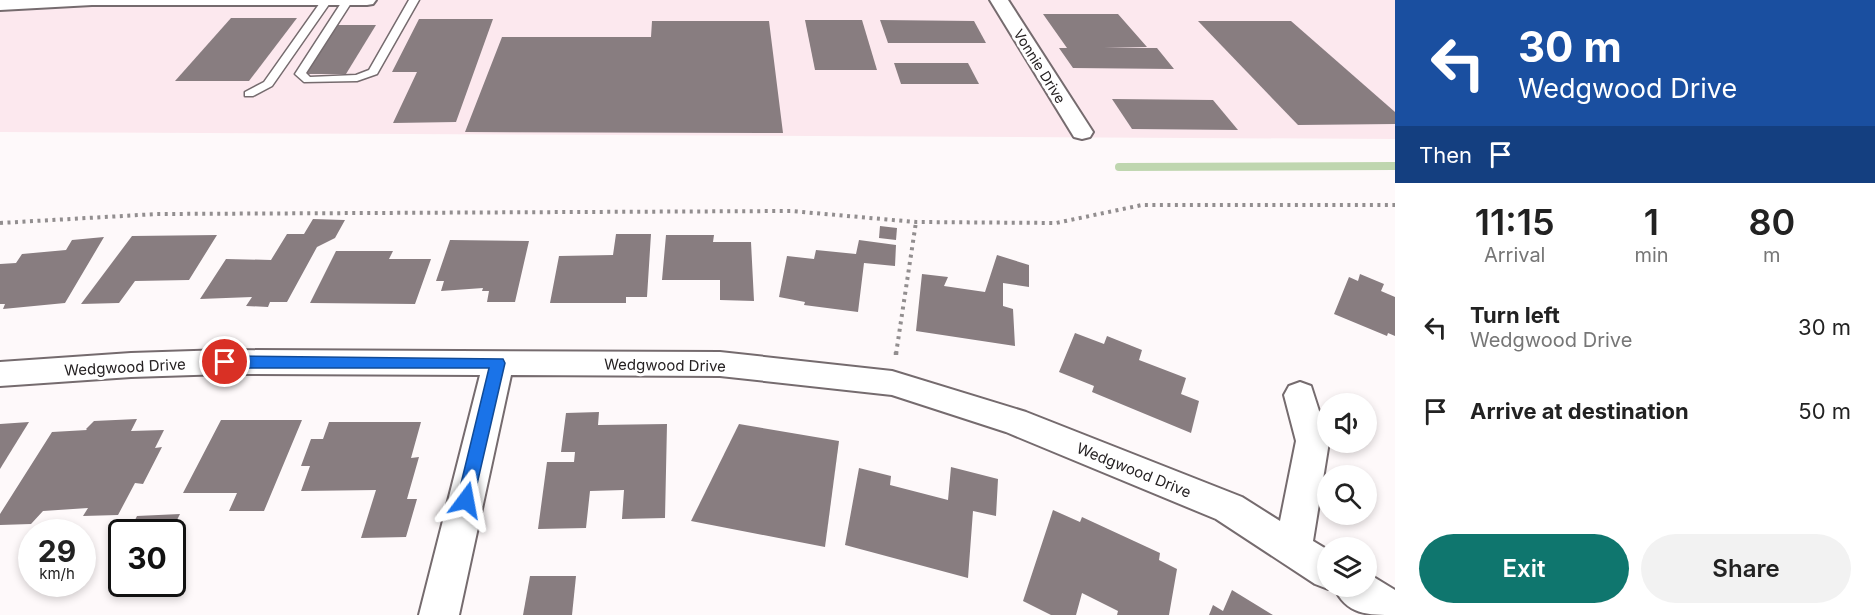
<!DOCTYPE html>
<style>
body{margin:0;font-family:Inter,sans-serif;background:#f2f2f2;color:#222;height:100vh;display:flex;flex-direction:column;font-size:22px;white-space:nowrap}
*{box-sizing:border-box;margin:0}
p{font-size:20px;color:#767676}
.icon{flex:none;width:33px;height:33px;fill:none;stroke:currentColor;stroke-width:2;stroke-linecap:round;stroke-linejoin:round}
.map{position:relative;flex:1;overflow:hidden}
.drawer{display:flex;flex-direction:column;background:#fff;width:480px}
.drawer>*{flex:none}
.hud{background:#1a4fa0;color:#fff;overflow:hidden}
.buttons{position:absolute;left:1317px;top:393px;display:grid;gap:12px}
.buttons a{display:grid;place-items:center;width:60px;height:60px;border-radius:50%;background:#fff;box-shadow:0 3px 9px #0003;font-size:30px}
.speed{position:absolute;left:18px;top:519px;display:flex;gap:12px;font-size:30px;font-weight:700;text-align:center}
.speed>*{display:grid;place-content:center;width:78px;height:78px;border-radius:50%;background:#fff;box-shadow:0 3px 9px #0003;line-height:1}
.speed small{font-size:15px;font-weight:400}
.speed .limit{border:3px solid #111;border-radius:9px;background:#fff;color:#111}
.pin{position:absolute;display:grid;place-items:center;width:51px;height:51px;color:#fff;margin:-26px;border:3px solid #fff;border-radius:50%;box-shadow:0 2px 6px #0007}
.me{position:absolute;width:66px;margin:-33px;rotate:13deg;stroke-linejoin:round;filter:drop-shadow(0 0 4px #0008)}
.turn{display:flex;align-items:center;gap:21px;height:126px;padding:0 24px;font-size:27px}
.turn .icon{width:78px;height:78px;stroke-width:2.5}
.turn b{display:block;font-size:42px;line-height:51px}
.then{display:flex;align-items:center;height:57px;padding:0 24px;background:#0003;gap:12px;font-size:22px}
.eta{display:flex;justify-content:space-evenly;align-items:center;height:102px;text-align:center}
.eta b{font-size:36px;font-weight:600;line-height:42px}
.cta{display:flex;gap:12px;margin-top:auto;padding:12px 24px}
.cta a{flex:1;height:69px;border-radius:36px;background:#0f766e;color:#fff;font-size:24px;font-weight:600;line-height:69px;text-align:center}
.cta a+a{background:#f2f2f2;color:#222}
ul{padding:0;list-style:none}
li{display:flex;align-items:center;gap:18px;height:84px;padding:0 24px}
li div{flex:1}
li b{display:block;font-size:22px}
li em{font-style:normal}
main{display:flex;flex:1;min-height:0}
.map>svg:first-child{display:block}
</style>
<main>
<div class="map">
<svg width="1395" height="615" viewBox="0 0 1395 615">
<rect width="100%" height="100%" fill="#fef9fa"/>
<path fill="#fce8ee" d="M0,0H1395V139L0,132Z"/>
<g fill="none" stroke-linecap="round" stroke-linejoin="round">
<path stroke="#bfd6af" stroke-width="8" d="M1119,167L1395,166"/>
</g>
<g fill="#887d80">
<path d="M1043,14H1118L1147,47L1104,48H1157L1174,69L1073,68L1059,48H1067Z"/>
<path d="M231,18H297L249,81H175Z"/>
<path d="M419,19H493L456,122L393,123L417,72H392Z"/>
<path d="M805,20H862L877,70H815Z"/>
<path d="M880,20L974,21L986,43H888Z"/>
<path d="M652,21H769L783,133L465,132L502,37H651Z"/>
<path d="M1198,21H1291L1395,112V124L1298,125Z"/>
<path d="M337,25H376L346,74H304Z"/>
<path d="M894,63H968L979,84H901Z"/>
<path d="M1112,99L1213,100L1238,130L1132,129Z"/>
<path d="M313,219L345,220L335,238L317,247L287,302H270L268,307L246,306L252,297L200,299L226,259L271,260L287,234H304Z"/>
<path d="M880,226L897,228L896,240L879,238Z"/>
<path d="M616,234H651L647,297H626V303H550L559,256L613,255Z"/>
<path d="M217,235L189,280L135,281L119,303L81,304L132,236Z"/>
<path d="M666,235H714L713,242H751L754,301L720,300V280H662Z"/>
<path d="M104,237L65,303L3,309L5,304H0V264L16,263L22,254L66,250L72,240Z"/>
<path d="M450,240L529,241L515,302H487L489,291H482L483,288L441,291L444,281H436Z"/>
<path d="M859,240L896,245L895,266L864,263L858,312L804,305L805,302L779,297L787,256L814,259L816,250L856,254Z"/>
<path d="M336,251H393L389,259H431L415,304L310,303Z"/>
<path d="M997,255L1029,265V287L1003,283V306L1013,309L1015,346L916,331L922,274L948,277L944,286L985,292Z"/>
<path d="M1360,274L1384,284L1381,291L1395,297V336L1388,333L1387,336L1334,314L1349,277L1358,281Z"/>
<path d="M1075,333L1104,344L1107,336L1142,350L1139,360L1186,378L1181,394L1199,401L1191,433L1092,392L1094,386L1059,372Z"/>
<path d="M599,412L598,425L667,424L665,518L622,519L624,490L590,491L586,528L538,529L547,462H574L575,452H561L566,413Z"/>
<path d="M137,419L131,431L164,430L155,448L162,447L143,484L135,483L118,515L83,516L88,508L43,511L31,524L0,525V514L52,432L87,430L86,429L94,421Z"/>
<path d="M221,420H302L264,511H229L237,493H183Z"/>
<path d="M29,422L0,469V424Z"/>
<path d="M329,422H421L411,458L419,457L407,499H417L406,537L361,538L376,490L301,491L310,466H301L311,439H323Z"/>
<path d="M739,424L839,441L825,547L691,521Z"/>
<path d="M951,467L998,479L996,516L973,511L968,578L845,545L859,468L891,476L890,485L948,500Z"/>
<path d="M1053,510L1080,522L1082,517L1160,553L1159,560L1177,569L1169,615H1117L1118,611L1082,593L1076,615H1051L1023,601Z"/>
<path d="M180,514L171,532H129L137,516Z"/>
<path d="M530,576H576L572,615H523Z"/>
<path d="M1232,590L1273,615H1209L1213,605L1223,611Z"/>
</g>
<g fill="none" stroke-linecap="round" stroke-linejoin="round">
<g stroke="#756b6e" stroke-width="3">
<g id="lane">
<path d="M322,0H332L272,86L253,96H245V92L264,82Z"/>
<path d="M343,0H353L306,73L310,77L356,75L369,70L409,0H419L377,74L357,81L304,82L295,74Z"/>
</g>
</g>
<g stroke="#756b6e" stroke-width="4">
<g id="street">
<path d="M0,0H376L373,4L367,5H92L0,10Z"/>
<path d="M990,0H1008L1093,132L1090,137L1082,139L1074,137Z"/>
<path d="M225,350L720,352L892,371L1026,412L1242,497L1280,521L1296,441L1284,395L1289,386L1300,382L1311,386L1329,442L1313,541L1328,550V586H1366L1367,573L1395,590V615C1368,615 1346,615 1334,587L1328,589L1315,584L1216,519L1006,432L892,395L720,376L511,375L459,615H419L480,375L225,374L131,377L0,386V362L131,353Z"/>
</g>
</g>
<g stroke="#928e8f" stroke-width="4" stroke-dasharray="3 4.5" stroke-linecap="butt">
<path d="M0,223L157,214L791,211L916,222L1056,223L1142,205H1395"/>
<path d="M896,354L916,222"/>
</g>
<path stroke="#928e8f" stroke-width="4.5" stroke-dasharray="4 5" stroke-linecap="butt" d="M896,355V352"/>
<use href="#lane" fill="#fff" fill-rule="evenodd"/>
<use href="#street" fill="#fff" fill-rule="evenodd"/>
</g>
<path fill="#1a73e8" stroke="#114b97" stroke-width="1.5" d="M225,356L503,359L505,363L472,506L466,508L460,506L457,500L489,368H225L219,366L217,362L219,358Z"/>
<g text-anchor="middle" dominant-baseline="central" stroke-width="6" stroke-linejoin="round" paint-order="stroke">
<g font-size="14" fill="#252122" stroke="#fff">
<text transform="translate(1040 66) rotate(58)">Vonnie Drive</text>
</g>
<g font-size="15" fill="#252122" stroke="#fff">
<text transform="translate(665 365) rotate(1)">Wedgwood Drive</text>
<text transform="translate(125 367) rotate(-3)">Wedgwood Drive</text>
<text transform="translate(1134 470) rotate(22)">Wedgwood Drive</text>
</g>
</g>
</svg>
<div class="buttons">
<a><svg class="icon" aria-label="sound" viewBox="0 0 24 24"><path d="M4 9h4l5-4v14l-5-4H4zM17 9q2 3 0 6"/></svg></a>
<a><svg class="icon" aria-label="search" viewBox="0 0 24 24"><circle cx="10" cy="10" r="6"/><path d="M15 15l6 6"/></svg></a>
<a><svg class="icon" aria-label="layers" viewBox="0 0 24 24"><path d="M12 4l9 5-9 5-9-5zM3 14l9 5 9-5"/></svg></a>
</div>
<div class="speed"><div>29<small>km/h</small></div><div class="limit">30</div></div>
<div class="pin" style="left:225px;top:362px;background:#d93025"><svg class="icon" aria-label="arrive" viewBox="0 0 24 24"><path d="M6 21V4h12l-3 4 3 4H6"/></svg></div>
<svg class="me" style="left:466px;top:500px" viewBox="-20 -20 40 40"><path d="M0-17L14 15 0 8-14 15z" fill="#1a73e8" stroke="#fff" stroke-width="4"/></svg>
</div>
<section class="drawer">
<div class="hud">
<div class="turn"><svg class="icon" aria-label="left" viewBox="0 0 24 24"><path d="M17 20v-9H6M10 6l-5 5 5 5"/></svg><div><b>30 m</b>Wedgwood Drive</div></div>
<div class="then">Then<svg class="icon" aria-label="arrive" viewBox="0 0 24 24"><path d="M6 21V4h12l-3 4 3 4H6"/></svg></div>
</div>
<div class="eta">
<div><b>11:15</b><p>Arrival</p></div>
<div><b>1</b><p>min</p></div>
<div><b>80</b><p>m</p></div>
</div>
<ul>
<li><svg class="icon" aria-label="left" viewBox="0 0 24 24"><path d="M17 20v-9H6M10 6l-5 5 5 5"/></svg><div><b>Turn left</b><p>Wedgwood Drive</p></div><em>30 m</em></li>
<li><svg class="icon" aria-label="arrive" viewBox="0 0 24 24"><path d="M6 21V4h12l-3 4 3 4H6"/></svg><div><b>Arrive at destination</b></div><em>50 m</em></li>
</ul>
<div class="cta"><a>Exit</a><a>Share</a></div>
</section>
</main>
